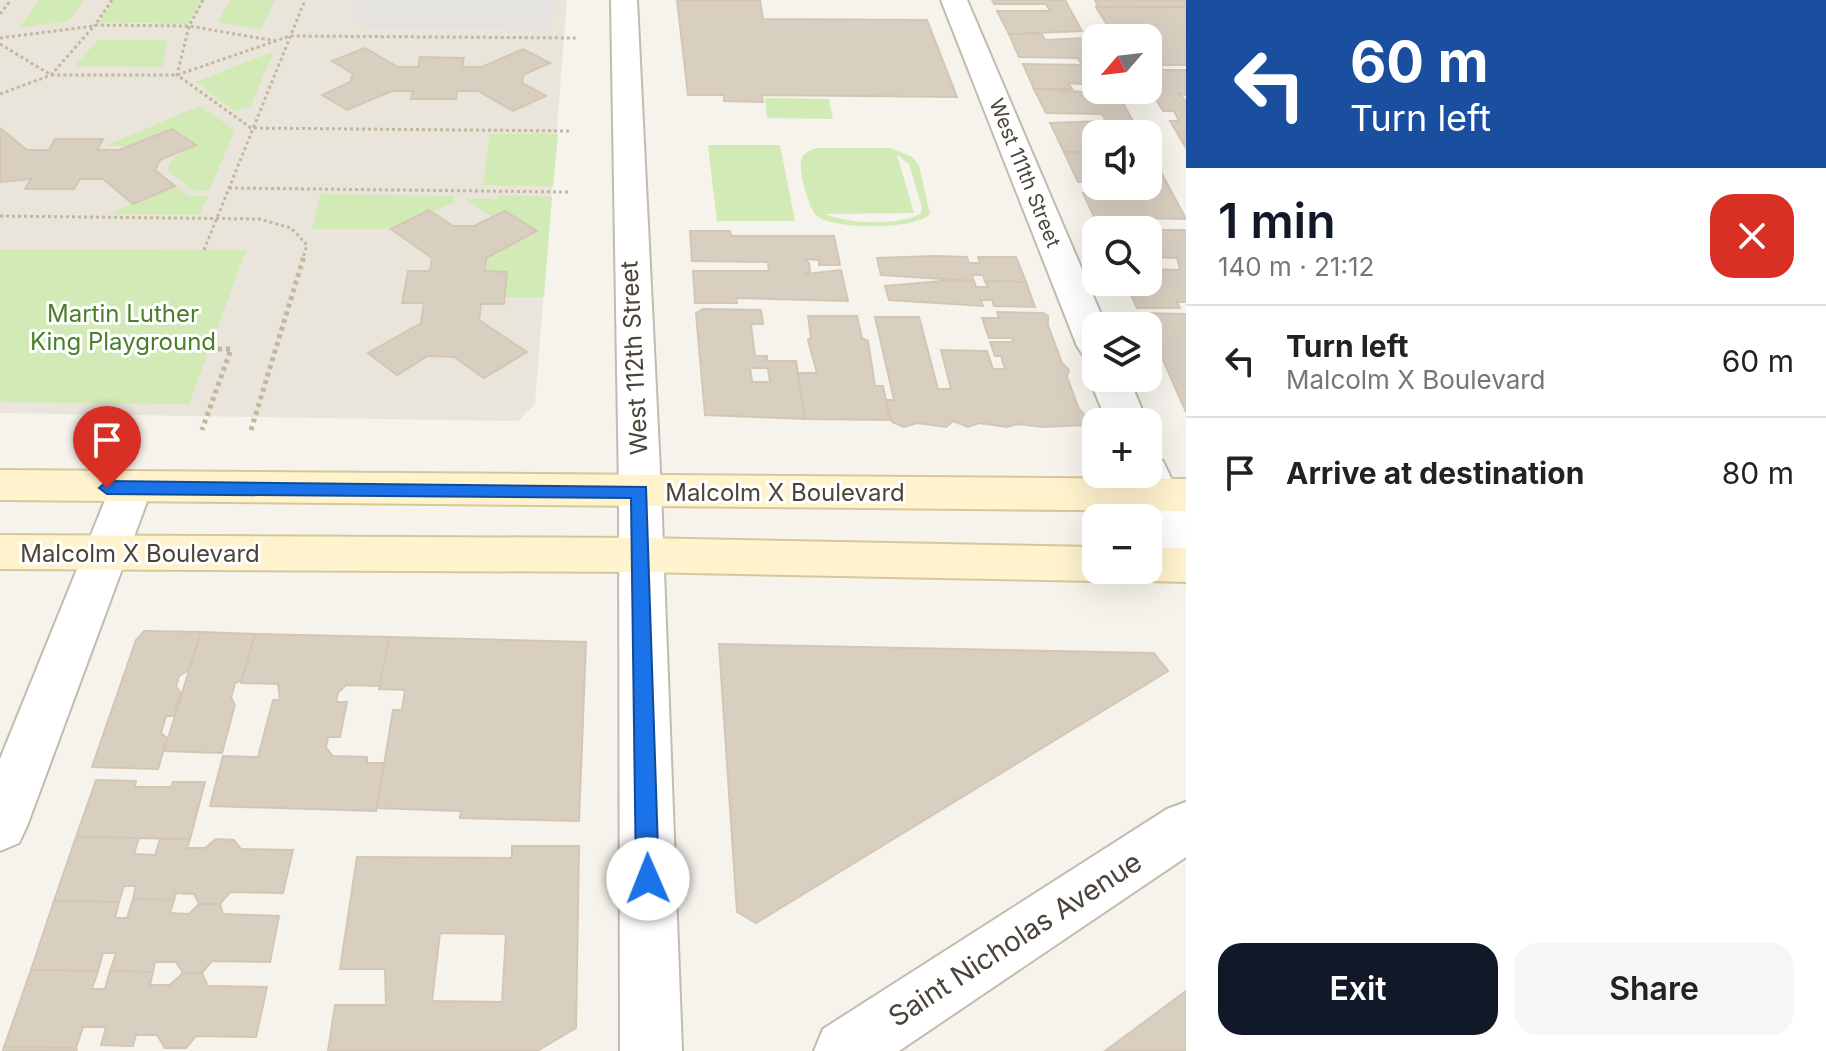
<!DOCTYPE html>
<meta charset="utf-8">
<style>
body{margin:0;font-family:Inter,sans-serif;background:#f6f6f6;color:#222;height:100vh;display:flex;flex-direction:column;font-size:30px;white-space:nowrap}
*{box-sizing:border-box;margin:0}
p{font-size:26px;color:#767676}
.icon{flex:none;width:44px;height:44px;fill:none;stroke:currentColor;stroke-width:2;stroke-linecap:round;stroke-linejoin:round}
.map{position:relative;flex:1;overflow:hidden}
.panel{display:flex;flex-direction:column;background:#fff;width:640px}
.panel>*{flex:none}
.banner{background:#1a4fa0;color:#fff;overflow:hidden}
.needle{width:52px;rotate:242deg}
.controls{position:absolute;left:1082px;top:24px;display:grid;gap:16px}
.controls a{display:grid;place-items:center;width:80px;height:80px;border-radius:16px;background:#fff;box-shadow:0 8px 32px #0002;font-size:40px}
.pin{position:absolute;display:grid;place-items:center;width:68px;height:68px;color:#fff;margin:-82px -34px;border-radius:50% 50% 50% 0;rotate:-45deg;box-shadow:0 0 8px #0007}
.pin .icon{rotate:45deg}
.me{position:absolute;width:88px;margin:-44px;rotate:359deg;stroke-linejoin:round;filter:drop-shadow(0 0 6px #0008)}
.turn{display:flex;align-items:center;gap:28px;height:168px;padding:0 32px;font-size:36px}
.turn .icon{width:104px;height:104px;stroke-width:2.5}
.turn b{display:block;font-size:56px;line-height:68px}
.round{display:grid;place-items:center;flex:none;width:84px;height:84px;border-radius:24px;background:#f6f6f6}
.summary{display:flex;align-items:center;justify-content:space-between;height:136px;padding:0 32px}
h1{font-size:48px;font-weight:600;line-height:60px;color:#111827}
.action{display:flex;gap:16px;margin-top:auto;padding:16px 32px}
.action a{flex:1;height:92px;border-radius:24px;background:#111827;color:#fff;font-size:32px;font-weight:600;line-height:92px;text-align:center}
.action a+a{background:#f6f6f6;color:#222}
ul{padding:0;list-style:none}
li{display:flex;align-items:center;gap:24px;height:112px;padding:0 32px;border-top:2px solid #e0e0e0}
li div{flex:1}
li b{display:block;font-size:30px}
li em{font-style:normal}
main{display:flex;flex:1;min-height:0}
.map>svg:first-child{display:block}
</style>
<main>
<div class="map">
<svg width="1186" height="1051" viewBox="0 0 1186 1051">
<rect width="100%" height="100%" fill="#f6f3ec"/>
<path fill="#eae5da" d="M0,0H567L535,404L518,421L0,413Z"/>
<g fill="#d2eab5" fill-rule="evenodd">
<path d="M38,0H84L69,21L19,28Z"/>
<path d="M114,0H201L188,24L99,22Z"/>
<path d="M230,0H275L261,29L218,22Z"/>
<path d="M98,40H168L162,67L75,66Z"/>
<path d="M274,51L250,107L234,111L196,82Z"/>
<path d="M765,98L829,99L833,119L767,118Z"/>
<path d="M199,106L235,130L209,191L192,190L167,169L174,157L196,145L172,129L128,146H105Z"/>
<path d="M490,134H558L553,186L483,185Z"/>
<path d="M708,145H780L795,221H717Z"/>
<path d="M817,148H890L912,157L919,165L930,214C914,230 836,230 817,216C809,210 797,167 802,158C804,152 812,150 817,148ZM897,155L909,164L922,208L920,214C898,226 847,224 825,214L914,213Z"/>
<path d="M175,186L189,196H208L199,215L108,214Z"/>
<path d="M320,194L453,196L455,202L391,229H312Z"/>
<path d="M499,195L552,197L544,297H504L507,272L485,271L486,258L536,231L493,217L464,198L498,199Z"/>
<path d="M0,249L246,250L189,404L0,402Z"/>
</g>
<path fill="#e5e3e0" d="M362,0H555L551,29L367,28L353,19L351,10Z"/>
<g fill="#d8cfc1" stroke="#d3c7b4" stroke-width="2" fill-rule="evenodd">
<path d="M677,0H760L763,19L927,20L957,97L762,95L763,102L724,101V95H688Z"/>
<path d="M992,0H1065L1082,31L1009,34L997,11H1050L1046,4H994Z"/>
<path d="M1095,0H1186V7H1098Z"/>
<path d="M1096,7H1186V65H1148V38H1103L1099,31H1111Z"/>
<path d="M1009,34H1042L1045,40L1086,38L1096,56V85L1068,83L1072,89H1034L1023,64L1082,65L1078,58L1019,57Z"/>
<path d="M365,48L398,67H418L420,57L464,58L462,67H482L523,49L550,63L523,75L522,83L546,96L513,111L478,91H457L456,99H411L413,91H392L347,110L322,95L350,82L353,74L332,61Z"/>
<path d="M1148,70H1186V95L1179,94L1186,101V148L1170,121H1179L1174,111H1163L1148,86Z"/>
<path d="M1034,89L1118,94L1140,134H1096V152H1064L1050,123L1106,121L1102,114L1046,113Z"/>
<path d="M0,128L27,150H49L55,139H103L97,150H119L172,129L196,145L160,160L155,170L175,186L133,204L103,179H80L74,189H25L31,179L0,182Z"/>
<path d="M1064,152H1096V182H1078Z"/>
<path d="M1148,157H1153L1186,219L1136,218L1138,224L1097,223L1083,193H1142L1138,186H1148Z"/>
<path d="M429,210L453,226H474L505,211L537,231L486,258L485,271L507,272L504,304H481L479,320L527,352L484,378L454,357L428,356L397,375L368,353L421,323L424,303H402L408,271H430L432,258L391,229Z"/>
<path d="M1097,223L1138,224L1141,230H1186V302H1177L1180,308H1137L1125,282H1148V269L1180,270L1177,258L1148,257V230H1101Z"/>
<path d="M690,231H730L731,236H834L840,265H819V260L804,259L809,263L810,271L806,274L841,270L848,301L736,298L737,303H695L693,271H769L768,262L692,261Z"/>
<path d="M935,256L967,257L969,263H980L978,257H1016L1026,282L985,281L983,275H972L974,281L881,275L877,258Z"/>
<path d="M942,281H974L976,287H988L985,281L1026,282L1035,307L994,306L992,300H981L983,306L889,300L885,286Z"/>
<path d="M703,309L761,310L763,324H751L755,356H767V361H796L805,419L705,415L696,313ZM750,368H768L770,382H752Z"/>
<path d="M997,312L1043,313L1048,316V325L1062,363L1069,370L1067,377L1079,409L1087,417L1086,425L1043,427L1018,424L1007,427L979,423L968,427L953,421L946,427L917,423L904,427L892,422L886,400H894L875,317H919L938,389H951L941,350L987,351L993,369H1005L1001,356H995L990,342H1013L1012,338H989L982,318H999Z"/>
<path d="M1140,313L1186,314V412L1148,326Z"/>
<path d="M808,316H857L862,338L868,341L875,386H883L890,420L805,419L798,373H817L808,340L811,337Z"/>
<path d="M144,631L201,632L189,670L179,676L176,687L181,693L174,716H166L161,733L167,738L158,769L92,767L136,640Z"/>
<path d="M201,632L255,634L242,680L235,683L231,698L235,705L222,753L164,751Z"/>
<path d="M255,634L389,637L380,686L346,685L338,693L336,702H347L340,737H328L326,748L333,756L367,757V763H384L376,811L210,806L223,756L258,757L273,700H280L278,684L241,683Z"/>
<path d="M389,637L586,642L579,821L460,818L461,811L377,808L393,710H402L405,690L379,689Z"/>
<path d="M719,644L1154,653L1168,671L756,923L737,912Z"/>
<path d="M96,780L136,781L135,787H171L173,782H205L190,839L76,837Z"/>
<path d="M76,837L139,838L134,854L155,855L160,839H190L187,848H205L216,839L234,840L241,849L293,850L283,893L230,892L220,904H199L194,894L176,893L174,900L133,899L136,886H124L119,902L54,901Z"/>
<path d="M512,846H579L576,1028L537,1051H328L335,1005H386L385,969H340L357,857L512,858ZM440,933L506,934L502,1002L432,1001Z"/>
<path d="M133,899L174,900L170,913L189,914L199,904H220L223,914L279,916L270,962L212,961L202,973H183L176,962H155L153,972L110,971L116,953H103L98,971L31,970L54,901L119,902L115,918H127Z"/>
<path d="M31,970L98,971L92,989H105L110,971L153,972L150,985H170L183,973H202L208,986L267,987L256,1037L196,1036L186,1048H165L157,1035H136L133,1046L101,1045L106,1027H83L76,1048L4,1047Z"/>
<path d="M1186,991V1051H1105Z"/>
<path d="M4,1047L76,1048L77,1051H3Z"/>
</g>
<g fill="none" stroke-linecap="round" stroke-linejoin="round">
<g stroke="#c2bbae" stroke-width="4">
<g id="minor">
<path d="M611,0H637L661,491L682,1051H620L619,491Z"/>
<path d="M941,0H967L1106,326H1096V358L1083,355L1077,346Z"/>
<path d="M1096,369V378H1129L1147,422H1107L1089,378Z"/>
<path d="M1148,457L1163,461L1186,510V578L1170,573L1128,474H1148Z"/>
<path d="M131,473L146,477L152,488L27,826L19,843L0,851V759L110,488L116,477Z"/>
</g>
</g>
<g stroke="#c2bbae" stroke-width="4">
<path id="tertiary" d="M1186,802V857L899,1051H814L823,1029L1167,809Z"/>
</g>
<g stroke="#d6c79b" stroke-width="4">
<g id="secondary">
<path d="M0,470L1186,479V511L0,500Z"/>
<path d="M0,535L642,538L1096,547V570H1115L1112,576L1096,581L642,572L0,569Z"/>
<path d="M1148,547L1186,548V582L1148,581L1132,576L1129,570H1148Z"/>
</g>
</g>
<g stroke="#c4b79f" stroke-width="3" stroke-dasharray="3 3" stroke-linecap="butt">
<path d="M112,0L95,25L189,26L276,41"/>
<path d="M203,0L189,26L177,75L251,128L570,131"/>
<path d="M0,14L11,0"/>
<path d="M0,38L94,26"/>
<path d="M0,44L51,75H177L290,36L576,38"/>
<path d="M0,94L51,75L95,25"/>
<path d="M229,188L568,192"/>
<path d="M0,216L259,219L291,228L307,245L303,258"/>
<path d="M204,250L305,0"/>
</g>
<g stroke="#c4b79f" stroke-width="5" stroke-dasharray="4 4" stroke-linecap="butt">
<path d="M202,349H231L202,430"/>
<path d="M251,430L304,256"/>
</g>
<use href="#minor" fill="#fff" fill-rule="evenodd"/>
<use href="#tertiary" fill="#fff" fill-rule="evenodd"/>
<use href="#secondary" fill="#fff3cd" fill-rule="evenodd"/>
</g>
<path fill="#1a73e8" stroke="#114b97" stroke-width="2" d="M107,481L646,487L659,879L656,887L648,890L639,887L636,879L631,498L107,494L99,488Z"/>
<g text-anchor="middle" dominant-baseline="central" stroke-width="6" stroke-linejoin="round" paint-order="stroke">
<g font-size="20" fill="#4b4439" stroke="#fff">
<text transform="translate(1025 173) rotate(68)">West 111th Street</text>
</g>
<g font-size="24" fill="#4a7f2a" stroke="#fff">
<text x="123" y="313">Martin Luther<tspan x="123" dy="28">King Playground</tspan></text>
</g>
<g font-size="24" fill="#4b4439" stroke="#fff">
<text transform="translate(634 358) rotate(-93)">West 112th Street</text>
<text x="785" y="492">Malcolm X Boulevard</text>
<text x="140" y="553">Malcolm X Boulevard</text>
</g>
<g font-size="28" fill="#4b4439" stroke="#fff">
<text transform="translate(1015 939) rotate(-33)">Saint Nicholas Avenue</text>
</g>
</g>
</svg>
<div class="controls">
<a><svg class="needle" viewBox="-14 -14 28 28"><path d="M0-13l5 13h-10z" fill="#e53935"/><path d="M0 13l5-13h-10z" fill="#767676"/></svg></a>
<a><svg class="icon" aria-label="sound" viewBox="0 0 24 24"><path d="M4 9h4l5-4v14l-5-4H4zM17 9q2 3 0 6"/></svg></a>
<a><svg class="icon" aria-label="search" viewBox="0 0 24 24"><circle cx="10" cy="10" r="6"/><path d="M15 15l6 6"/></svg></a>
<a><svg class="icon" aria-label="layers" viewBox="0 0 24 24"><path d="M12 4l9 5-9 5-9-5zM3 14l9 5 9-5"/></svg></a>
<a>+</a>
<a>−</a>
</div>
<div class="pin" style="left:107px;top:488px;background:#d93025"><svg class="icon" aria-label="arrive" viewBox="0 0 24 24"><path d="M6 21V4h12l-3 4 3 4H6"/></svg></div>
<svg class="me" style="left:648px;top:879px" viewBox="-20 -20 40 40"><circle r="19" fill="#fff"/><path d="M0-13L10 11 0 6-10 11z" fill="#1a73e8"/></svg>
</div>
<section class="panel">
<div class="banner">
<div class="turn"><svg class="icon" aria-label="left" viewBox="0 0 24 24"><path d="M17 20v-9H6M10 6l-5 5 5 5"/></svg><div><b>60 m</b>Turn left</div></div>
</div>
<div class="summary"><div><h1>1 min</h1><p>140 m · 21:12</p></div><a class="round" style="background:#d93025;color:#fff"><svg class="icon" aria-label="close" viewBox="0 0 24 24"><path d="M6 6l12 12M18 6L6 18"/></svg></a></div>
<ul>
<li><svg class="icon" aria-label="left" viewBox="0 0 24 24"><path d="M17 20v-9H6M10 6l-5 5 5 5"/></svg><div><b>Turn left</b><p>Malcolm X Boulevard</p></div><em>60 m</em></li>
<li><svg class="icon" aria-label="arrive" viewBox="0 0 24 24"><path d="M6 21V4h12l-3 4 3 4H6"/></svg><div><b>Arrive at destination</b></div><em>80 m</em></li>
</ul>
<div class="action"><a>Exit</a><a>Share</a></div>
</section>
</main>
